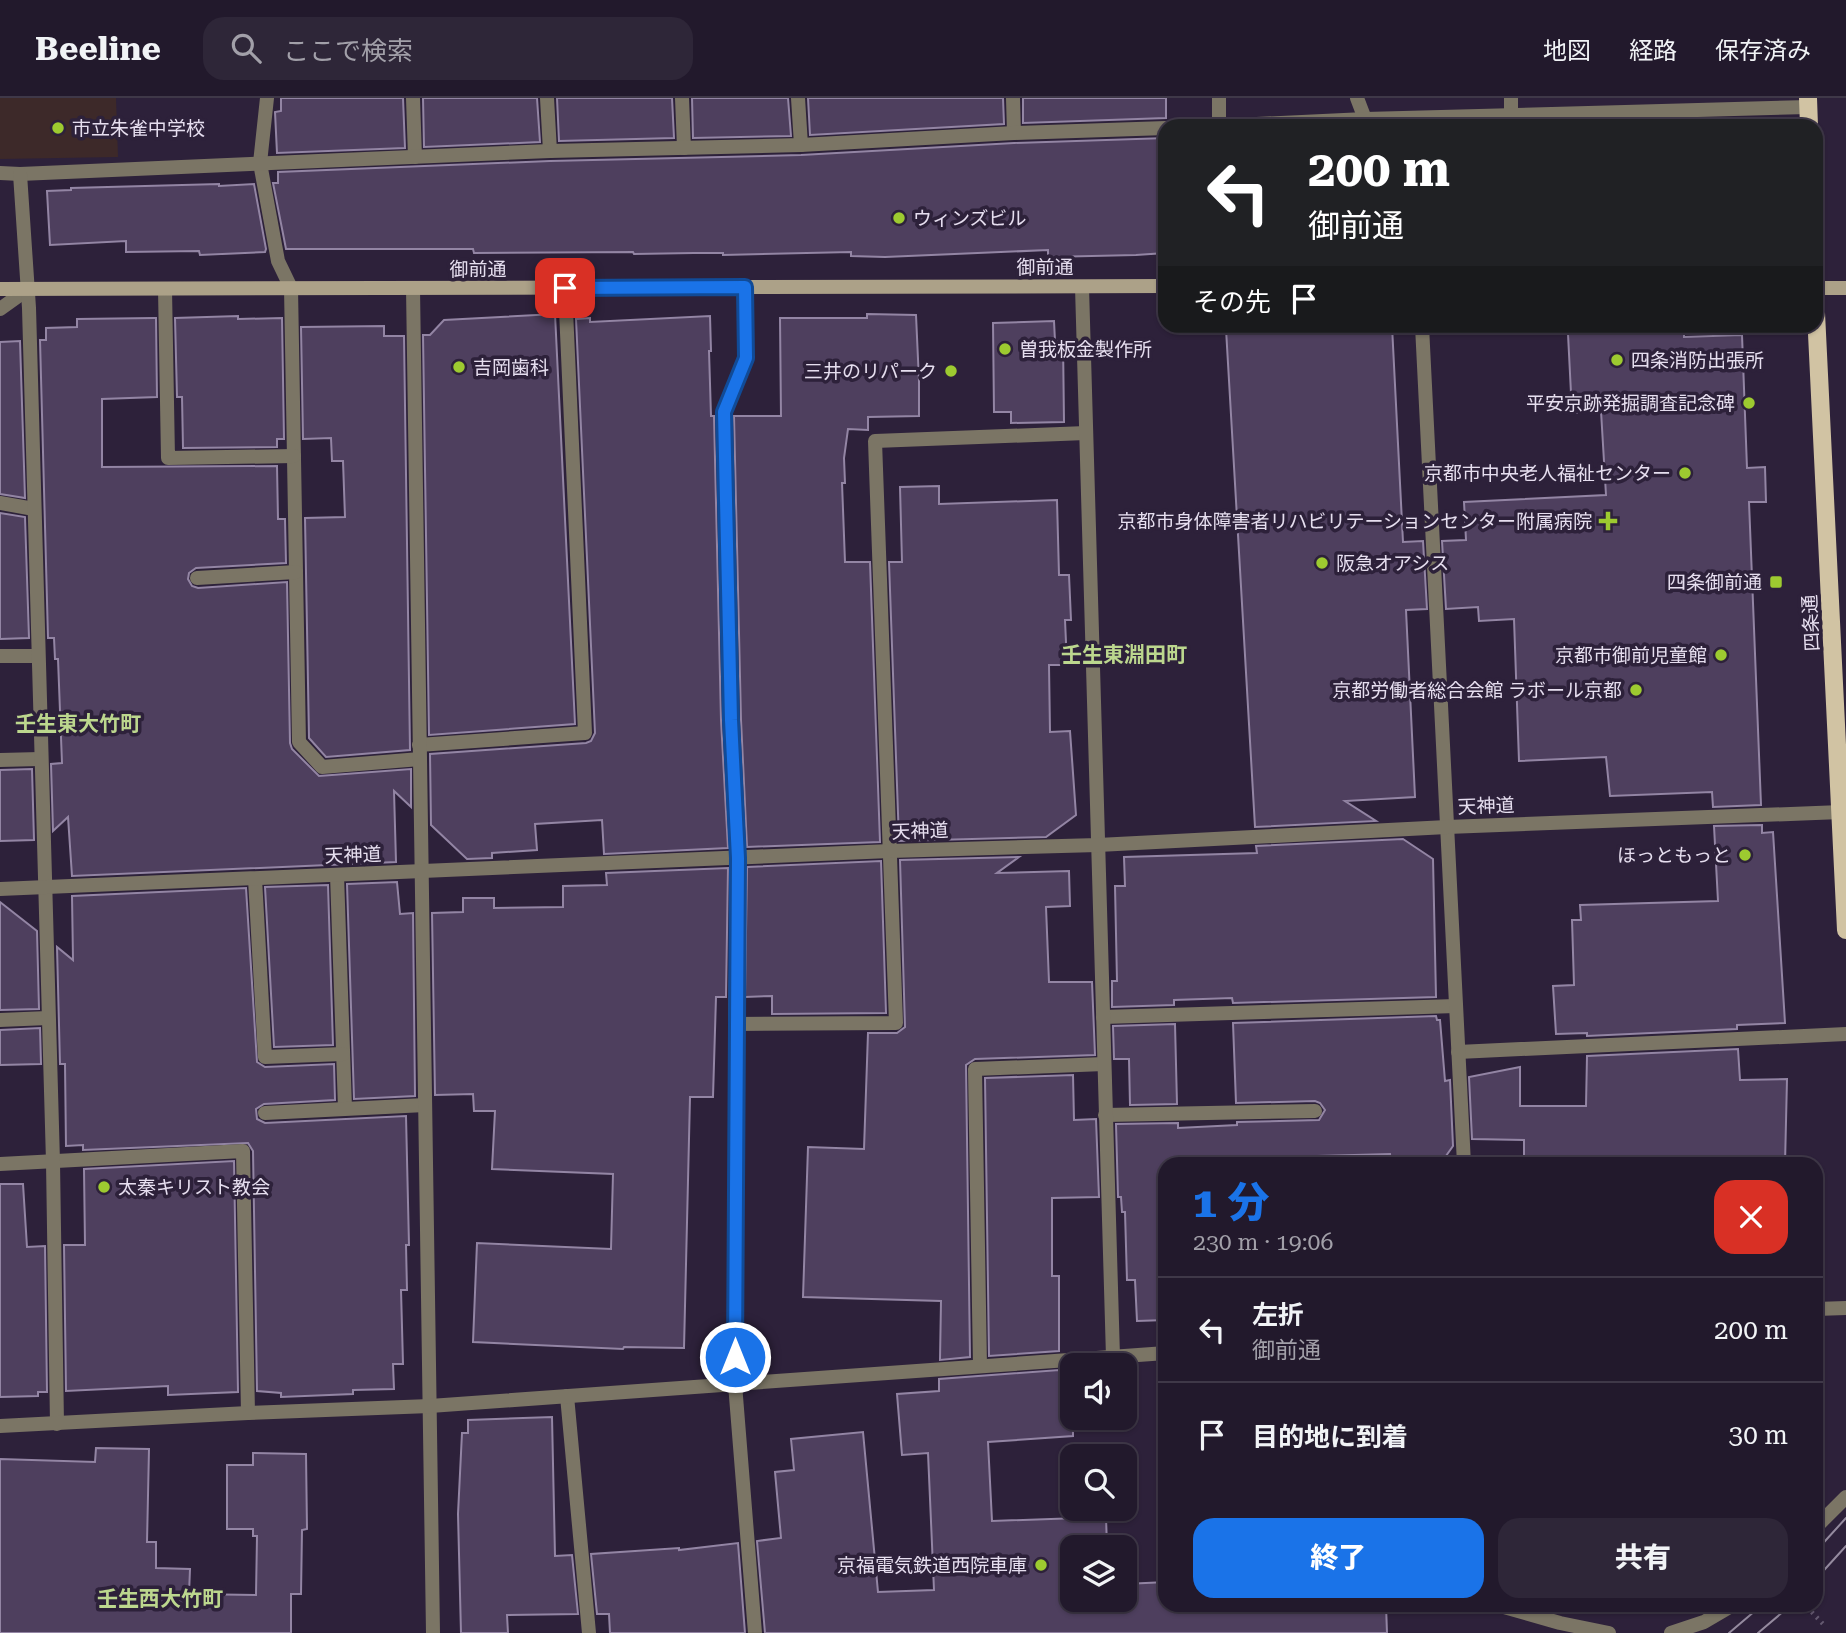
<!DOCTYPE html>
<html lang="ja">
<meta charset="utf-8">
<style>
body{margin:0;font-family:"Roboto Serif","Noto Sans JP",serif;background:#2e2638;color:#f1f3f6;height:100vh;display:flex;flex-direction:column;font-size:26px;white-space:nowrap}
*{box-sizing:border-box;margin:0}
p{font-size:23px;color:#a2a0a9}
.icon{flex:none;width:38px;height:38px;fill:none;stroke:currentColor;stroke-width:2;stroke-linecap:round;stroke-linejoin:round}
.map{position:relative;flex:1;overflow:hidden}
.drawer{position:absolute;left:1158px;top:1059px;width:665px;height:455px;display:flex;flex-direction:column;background:#22192c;border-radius:21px;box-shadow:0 2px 5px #0004,0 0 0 2px #3f3848}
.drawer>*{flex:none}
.banner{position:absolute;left:1158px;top:21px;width:665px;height:214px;border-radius:21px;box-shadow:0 2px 5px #0004,0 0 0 2px #3f3848;background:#202124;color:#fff;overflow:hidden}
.tools{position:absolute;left:1060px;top:1255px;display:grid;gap:14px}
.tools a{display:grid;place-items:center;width:77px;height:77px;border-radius:14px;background:#22192c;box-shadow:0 2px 5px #0004,0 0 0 2px #3f3848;font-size:35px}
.pin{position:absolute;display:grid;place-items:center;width:60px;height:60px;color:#fff;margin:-30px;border-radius:14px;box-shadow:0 4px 10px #0006}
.me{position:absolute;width:77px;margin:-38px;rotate:0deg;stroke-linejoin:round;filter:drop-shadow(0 0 5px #0008)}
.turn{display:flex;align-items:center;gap:24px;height:147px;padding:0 35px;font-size:32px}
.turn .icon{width:91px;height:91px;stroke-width:2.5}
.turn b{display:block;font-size:49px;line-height:60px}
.then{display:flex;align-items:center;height:66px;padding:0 35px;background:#0003;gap:14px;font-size:26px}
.round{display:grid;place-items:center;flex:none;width:74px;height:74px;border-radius:21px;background:#2e2638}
.summary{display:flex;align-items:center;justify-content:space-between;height:119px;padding:0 35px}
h1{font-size:42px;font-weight:800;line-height:52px;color:#1a73e8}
.primary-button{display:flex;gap:14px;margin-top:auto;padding:14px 35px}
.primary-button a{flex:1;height:80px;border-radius:21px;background:#1a73e8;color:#fff;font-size:28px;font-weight:800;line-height:80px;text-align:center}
.primary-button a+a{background:#2e2638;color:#f1f3f6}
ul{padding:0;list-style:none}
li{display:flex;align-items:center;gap:21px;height:105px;padding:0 35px;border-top:2px solid #3f3848}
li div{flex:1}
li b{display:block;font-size:26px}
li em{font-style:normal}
header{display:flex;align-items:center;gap:42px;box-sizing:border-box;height:98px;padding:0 35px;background:#22192c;border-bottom:2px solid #3f3848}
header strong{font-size:33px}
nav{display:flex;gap:38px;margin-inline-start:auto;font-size:24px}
.search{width:490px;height:63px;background:#2e2638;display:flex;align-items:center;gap:18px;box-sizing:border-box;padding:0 24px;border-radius:21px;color:#a2a0a9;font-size:26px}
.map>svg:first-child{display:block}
</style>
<header>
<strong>Beeline</strong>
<div class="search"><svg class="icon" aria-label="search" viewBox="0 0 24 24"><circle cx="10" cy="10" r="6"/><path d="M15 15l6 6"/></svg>ここで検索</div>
<nav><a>地図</a><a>経路</a><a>保存済み</a></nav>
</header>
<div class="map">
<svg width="1846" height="1535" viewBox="0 0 1846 1535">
<rect width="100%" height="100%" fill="#2d213a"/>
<path fill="#3d2929" d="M0,0H116L118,59L0,61Z"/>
<g fill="#4e3f5e" stroke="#9385a4" stroke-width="2">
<path d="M281,0H403L405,50L277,55L275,14L281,13Z"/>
<path d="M423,0H537L540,44L424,49Z"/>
<path d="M557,0H672L674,40L559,43Z"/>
<path d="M692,0H788L791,38L693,40Z"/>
<path d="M808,0H1003L1004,26L810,37Z"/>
<path d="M1023,0H1166V20L1023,25Z"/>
<path d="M1166,40V82H1163L1165,155L1136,157L1048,159V152L885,159L851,158V154L723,157V155H694L634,156L633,154L474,155L473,151H286L273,85H278V74L550,63L801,57L1014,45Z"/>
<path d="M219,86V88L254,86L266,151L265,154L200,157L199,153L126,154V143L50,147L47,93L71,92V90Z"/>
<path d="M555,216L575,626L429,637L423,237H430L444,222Z"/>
<path d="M867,216L916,217L919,283V318L868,319V332L848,331L844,360L845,385H842L845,464H870L880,744L747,749L741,622L734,318H781L780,220H867Z"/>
<path d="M238,218V221L282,220L284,341H277V349L183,350L182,299H177L175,220Z"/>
<path d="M710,218L711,253H709L711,318H714L721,622L728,750L604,756L602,722L535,726L537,752L492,755V760L467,761L431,727L430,656L586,645L591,643L595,635L576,221L590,220V224Z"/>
<path d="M154,220H156L157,299L102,301V369L277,368L278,421H285L286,465L196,470L189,475L188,481L192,488L198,490L287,484L290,645L292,651L319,678L411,671V709L394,693L396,764L72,778L68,719L53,733L51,666L62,665L58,561H55L54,540H48L40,242H46V230L77,229V221Z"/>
<path d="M1054,223L1055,243H1063L1064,324L1011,325V314H994L993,225Z"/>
<path d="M384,228V238H404L410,652L326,659L309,640L305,420L345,419L343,363H332L331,340L303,341L301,229Z"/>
<path d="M1301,228H1392L1403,444L1423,443L1427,511L1406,512L1415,699L1345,703L1376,723L1255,729L1226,231Z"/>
<path d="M1684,231V239L1742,237L1747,370L1765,369L1766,404H1749L1761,707L1713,709L1712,694L1610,698L1606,659L1519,663L1514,521L1479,523L1478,509L1446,511L1442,443L1466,442L1464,404L1606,397L1601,313L1572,315L1568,236Z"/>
<path d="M20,243L25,400L0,396V244Z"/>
<path d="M939,388V406L1057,402L1059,477H1069L1071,522H1065L1067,567H1049L1050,634L1070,633L1076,717L1046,739L899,743L889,464H902L900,389Z"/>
<path d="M0,415L25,419L29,540L0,541Z"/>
<path d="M32,671L34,742L0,743V672Z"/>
<path d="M1762,727V735L1773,734L1785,925L1737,927V931L1587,938V935L1556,936L1553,888L1574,887L1572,822H1581L1580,807L1718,803L1714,728Z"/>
<path d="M1403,741L1433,761L1436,899L1233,905L1232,900L1174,902V907L1112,909V883H1117L1115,788H1125L1124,759L1257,755L1256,748Z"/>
<path d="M1019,759L997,775L1069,773L1070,808L1046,809L1049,884H1092L1095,957L975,961L966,967L970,1259L940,1262L941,1203L803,1199L808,1049L864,1051L868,935H897L905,929L900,762Z"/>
<path d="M881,763L886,915L772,916V898L745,899L747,769Z"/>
<path d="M728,770L726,899H716L713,999H690L684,1250L624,1249L623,1251L473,1244L477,1145L611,1151L613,1076L492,1071L495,1013H474L473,996L435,997L432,815L463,814V800H494V810L563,809V788L607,787L606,775Z"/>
<path d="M397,784L400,816L413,815L415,998L354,1001L347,786Z"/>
<path d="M328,787L333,947L274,949L265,789Z"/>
<path d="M246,790L257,964L265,969L334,966L335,1002L264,1006L256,1011L257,1021L265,1025L406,1018L409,1147H406L407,1192H401L403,1266H393L394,1291L353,1292V1296L281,1299V1295L257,1293L253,1053L248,1045L83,1052V1047L66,1048L65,966H60L57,849L73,862L72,798Z"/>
<path d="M0,804L37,833L39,911L0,912Z"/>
<path d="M1436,918L1437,922H1440L1445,983L1450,982L1453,1048L1441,1065L1391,1066L1390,1056L1318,1058V1066H1166V1222L1137,1223L1135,1182H1127L1125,1114H1122L1121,1099H1118L1116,1026L1178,1025V1030L1237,1027V1024L1319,1022L1325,1012L1320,1005L1315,1003L1236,1005L1233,925Z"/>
<path d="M1175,926L1177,1006L1130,1007L1129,961H1114L1113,928Z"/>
<path d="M40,930L41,966L0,967V932Z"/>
<path d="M1738,951L1740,982L1787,981L1785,1066H1524V1042L1472,1041L1469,979L1520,969V1008H1586L1587,958Z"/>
<path d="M1073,977L1074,1022L1096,1021L1099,1099L1052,1100V1178H1059V1253L989,1258L985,980Z"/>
<path d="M234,1063L238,1294L168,1297V1288L66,1293L64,1147H85L84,1071Z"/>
<path d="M0,1086H23L27,1149L45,1148L47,1294H38V1298L0,1299Z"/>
<path d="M1059,1272V1285L1073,1284V1338L988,1344L992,1423L1106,1419L1107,1449H1073V1502H1125V1486L1166,1484V1507H1386L1387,1535H765L757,1443L781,1440L775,1374L794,1372L791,1341L863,1334L878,1494L934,1492L928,1355L902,1357L897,1296L939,1293V1281Z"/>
<path d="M552,1319L555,1458L572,1457L578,1516L507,1517L508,1535H461L458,1416L462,1335H468V1322Z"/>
<path d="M96,1350L149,1351L147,1444H156V1470L190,1471L189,1496L256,1497L257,1438H253V1431H227V1367H253V1355L306,1356L307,1431L302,1432L301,1496H291V1535H0V1361L95,1364Z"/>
<path d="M738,1445L745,1535H610L609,1516H597L591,1456L679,1450V1452Z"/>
</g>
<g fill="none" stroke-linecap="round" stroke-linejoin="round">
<path stroke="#655a71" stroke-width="4.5" stroke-dasharray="2 5" stroke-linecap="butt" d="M1802,1510L1805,1507L1824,1527"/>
<g stroke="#7b7565" stroke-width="14">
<path d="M267,0L260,65L278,163L291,190L299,644L322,669L420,661"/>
<path d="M413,0L415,59"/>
<path d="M547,0L550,53"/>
<path d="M682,0L684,50"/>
<path d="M798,0L801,47"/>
<path d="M1013,0L1014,35"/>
<path d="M1357,0L1365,21"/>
<path d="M1511,0V18"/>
<path d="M1219,28V0"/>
<path d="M165,191L168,360L294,358"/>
<path d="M0,211L28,191"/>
<path d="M0,405L34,411"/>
<path d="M197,480L296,474"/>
<path d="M0,558H38"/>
<path d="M419,647L585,635L565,190"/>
<path d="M0,662L40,661"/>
<path d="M738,760L731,622L724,314L746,260L745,189"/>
<path d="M337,777L345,1010"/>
<path d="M255,781L265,959L343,956"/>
<path d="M1103,919L1456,908"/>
<path d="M0,922L48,920"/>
<path d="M735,926L896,925L875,343L1086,335"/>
<path d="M1458,954L1846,936"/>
<path d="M265,1015L425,1007"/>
<path d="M1105,1017L1315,1013"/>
<path d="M0,1066L243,1053L248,1315"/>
<path d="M980,1268L975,971L1104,966"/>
<path d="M567,1298L589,1535"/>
<path d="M1816,1429L1846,1399"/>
<path d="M1497,1507L1560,1525L1609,1535"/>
<path d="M1671,1535L1704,1524L1733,1507"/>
</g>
<g stroke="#7b7565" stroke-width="14">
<path d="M1214,28L1365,21L1808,9"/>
<path d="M0,75L20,76L550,53L801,47L1014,35L1166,30"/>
<path d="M20,76L29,210L53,1064L57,1326"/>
<path d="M1082,189L1113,1259"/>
<path d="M413,190L433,1535"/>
<path d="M1422,228L1464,1066"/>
<path d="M738,760L735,926V1286L755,1535"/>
<path d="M0,791L890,753L1098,747L1447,729L1841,714"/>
<path d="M1816,1211L1846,1210"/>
<path d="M0,1328L248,1315L430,1308L1166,1255"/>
</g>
<g stroke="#aca188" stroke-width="14">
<path d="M1816,190H1846"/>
<path d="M0,191L1166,188"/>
</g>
<g stroke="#d1c3a3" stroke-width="18">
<path d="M1808,0L1809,28"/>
<path d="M1816,215L1846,832"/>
</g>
<g stroke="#958b9f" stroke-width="2">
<path d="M1816,1453L1846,1420"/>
<path d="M1816,1481L1846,1448"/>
<path d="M1729,1535L1762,1507"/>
<path d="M1758,1535L1791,1507"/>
</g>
</g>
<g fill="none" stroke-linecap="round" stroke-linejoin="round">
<g stroke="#114b97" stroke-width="18">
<path id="route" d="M565,190L745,189L746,260L724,314L731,622L738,760L735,1259"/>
</g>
<use href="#route" stroke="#1a73e8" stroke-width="12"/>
</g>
<g fill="#9dca30" stroke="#2d213a" stroke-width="2.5">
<circle cx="58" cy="30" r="7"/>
<circle cx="899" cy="120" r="7"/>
<circle cx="1005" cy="251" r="7"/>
<circle cx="1617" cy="262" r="7"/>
<circle cx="459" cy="269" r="7"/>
<circle cx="951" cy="273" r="7"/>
<circle cx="1749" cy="305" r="7"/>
<circle cx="1685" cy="375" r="7"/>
<path d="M1604.5 412.5h7v7h7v7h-7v7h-7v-7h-7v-7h7z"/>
<circle cx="1322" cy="465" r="7"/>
<rect x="1769" y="477" width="14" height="14" rx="3.5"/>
<circle cx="1721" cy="557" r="7"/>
<circle cx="1636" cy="592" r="7"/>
<circle cx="1745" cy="757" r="7"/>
<circle cx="104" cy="1089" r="7"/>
<circle cx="1041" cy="1467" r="7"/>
</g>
<g text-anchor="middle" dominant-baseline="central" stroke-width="7" stroke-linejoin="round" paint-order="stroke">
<g font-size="19" fill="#e6deef" stroke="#2d213a" text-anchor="end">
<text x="72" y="30" text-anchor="start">市立朱雀中学校</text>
<text x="913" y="120" text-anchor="start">ウィンズビル</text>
<text x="1019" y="251" text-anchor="start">曽我板金製作所</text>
<text x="1631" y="262" text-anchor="start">四条消防出張所</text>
<text x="473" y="269" text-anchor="start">吉岡歯科</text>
<text x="937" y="273">三井のリパーク</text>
<text x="1735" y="305">平安京跡発掘調査記念碑</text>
<text x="1671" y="375">京都市中央老人福祉センター</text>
<text x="1592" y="423">京都市身体障害者リハビリテーションセンター附属病院</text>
<text x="1336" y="465" text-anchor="start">阪急オアシス</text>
<text x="1762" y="484">四条御前通</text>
<text x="1707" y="557">京都市御前児童館</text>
<text x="1622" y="592">京都労働者総合会館 ラボール京都</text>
<text x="1731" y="757">ほっともっと</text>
<text x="118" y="1089" text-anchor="start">太秦キリスト教会</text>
<text x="1027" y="1467">京福電気鉄道西院車庫</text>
</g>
<g font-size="19" fill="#e6deef" stroke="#2d213a">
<text x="1045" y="169">御前通</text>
<text x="478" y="171">御前通</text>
<text transform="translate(1811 525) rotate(-93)">四条通</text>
<text transform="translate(1486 708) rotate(-2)">天神道</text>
<text transform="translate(920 733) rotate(-2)">天神道</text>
<text transform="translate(353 757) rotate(-2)">天神道</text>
</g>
<g font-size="21" font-weight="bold" fill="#bcd78e" stroke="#2d213a">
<text x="1124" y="557">壬生東淵田町</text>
<text x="78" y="626">壬生東大竹町</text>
<text x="160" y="1501">壬生西大竹町</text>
</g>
</g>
</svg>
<div class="tools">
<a><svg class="icon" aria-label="sound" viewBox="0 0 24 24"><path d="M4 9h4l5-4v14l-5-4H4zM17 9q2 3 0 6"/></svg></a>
<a><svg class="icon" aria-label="search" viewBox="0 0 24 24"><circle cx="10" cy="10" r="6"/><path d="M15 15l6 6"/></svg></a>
<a><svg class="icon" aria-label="layers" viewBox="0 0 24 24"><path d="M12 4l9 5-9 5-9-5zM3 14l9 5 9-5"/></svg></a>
</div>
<div class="pin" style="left:565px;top:190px;background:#d93025"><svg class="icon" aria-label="arrive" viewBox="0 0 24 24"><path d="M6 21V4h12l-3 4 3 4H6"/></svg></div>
<svg class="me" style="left:735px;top:1259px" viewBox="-20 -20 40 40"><circle r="17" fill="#1a73e8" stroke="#fff" stroke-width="3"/><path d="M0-11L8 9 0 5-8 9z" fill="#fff"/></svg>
<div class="banner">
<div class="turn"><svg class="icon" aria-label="left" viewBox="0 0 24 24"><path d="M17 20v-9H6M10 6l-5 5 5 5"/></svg><div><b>200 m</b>御前通</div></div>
<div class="then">その先<svg class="icon" aria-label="arrive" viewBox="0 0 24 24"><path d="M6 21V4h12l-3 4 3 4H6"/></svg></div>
</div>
<section class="drawer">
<div class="summary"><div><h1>1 分</h1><p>230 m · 19:06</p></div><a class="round" style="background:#d93025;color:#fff"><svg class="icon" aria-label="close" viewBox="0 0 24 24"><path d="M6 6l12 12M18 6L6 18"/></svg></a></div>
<ul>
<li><svg class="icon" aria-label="left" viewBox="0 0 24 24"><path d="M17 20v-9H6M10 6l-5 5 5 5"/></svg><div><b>左折</b><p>御前通</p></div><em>200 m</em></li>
<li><svg class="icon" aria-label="arrive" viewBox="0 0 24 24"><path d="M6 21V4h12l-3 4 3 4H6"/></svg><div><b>目的地に到着</b></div><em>30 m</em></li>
</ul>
<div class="primary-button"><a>終了</a><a>共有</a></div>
</section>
</div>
